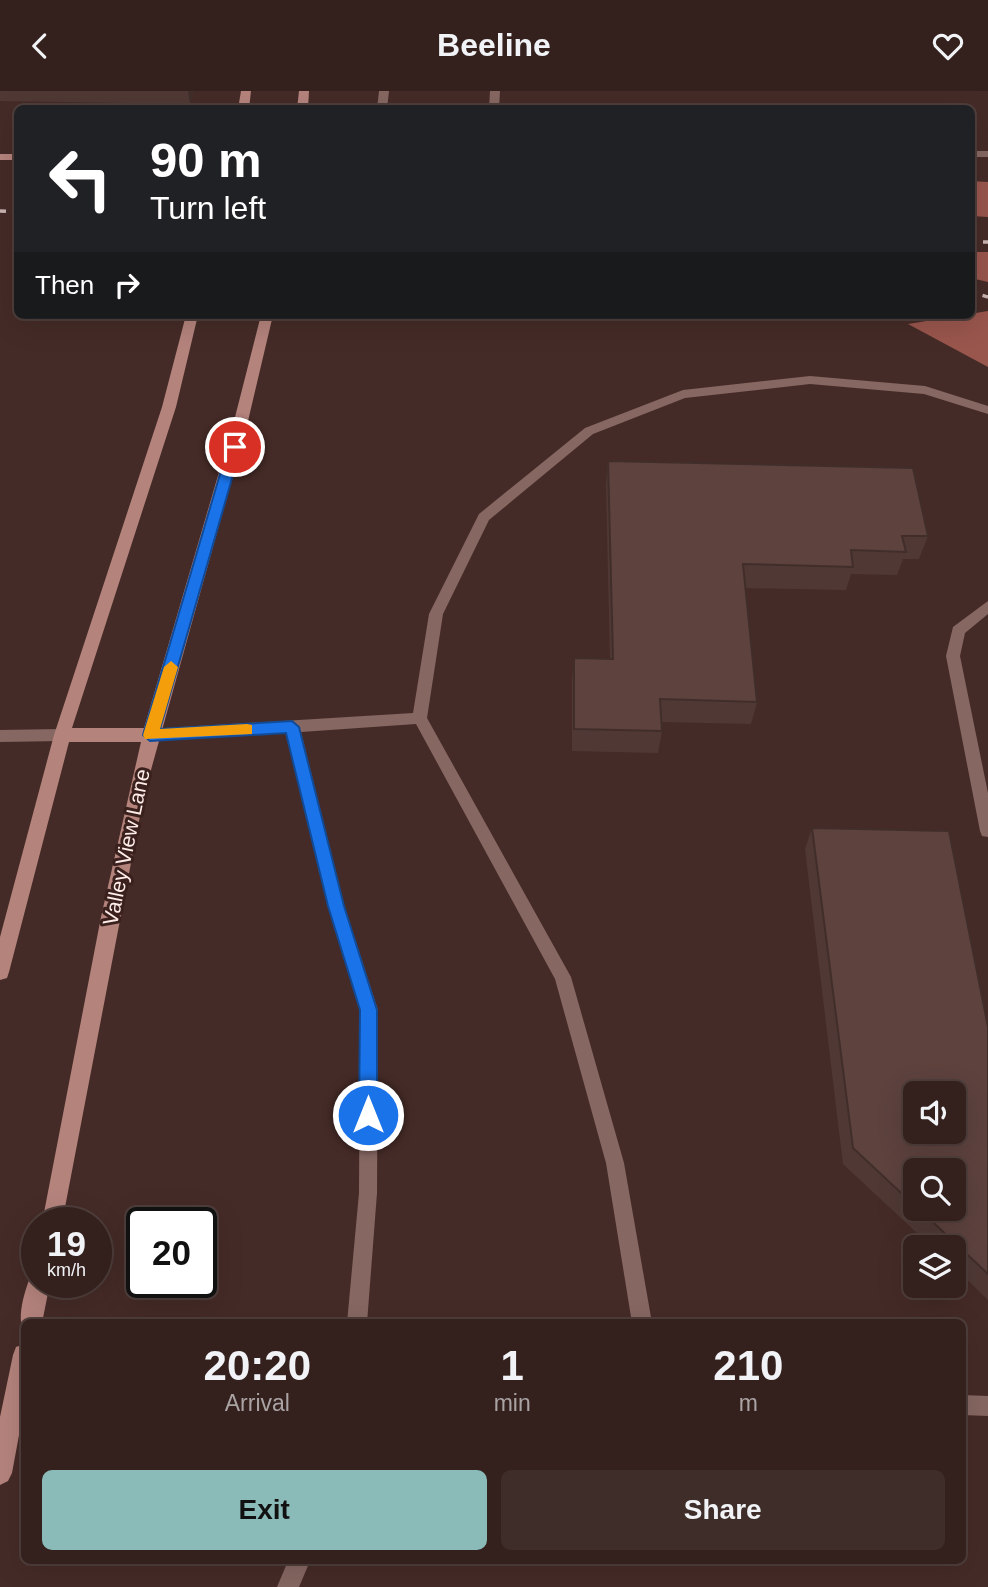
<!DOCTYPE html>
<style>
body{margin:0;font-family:Arial,sans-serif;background:#3f2d2a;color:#f1f3f6;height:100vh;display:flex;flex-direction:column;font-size:26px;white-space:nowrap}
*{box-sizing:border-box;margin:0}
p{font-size:23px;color:#a9a3a4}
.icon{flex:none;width:38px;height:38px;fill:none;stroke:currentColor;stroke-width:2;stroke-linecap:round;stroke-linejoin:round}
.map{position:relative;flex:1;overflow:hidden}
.drawer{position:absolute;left:21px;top:1228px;width:945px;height:245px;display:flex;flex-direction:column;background:#34201d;border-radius:10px;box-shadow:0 7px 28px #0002,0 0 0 2px #4e3e3b}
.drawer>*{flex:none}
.hud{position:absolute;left:14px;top:14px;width:961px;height:214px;border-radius:10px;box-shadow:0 7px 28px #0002,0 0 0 2px #4e3e3b;background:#202124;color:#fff;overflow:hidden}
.fabs{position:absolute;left:903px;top:990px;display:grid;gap:14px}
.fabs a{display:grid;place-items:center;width:63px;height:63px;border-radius:10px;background:#34201d;box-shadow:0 7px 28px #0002,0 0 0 2px #4e3e3b;font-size:35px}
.speed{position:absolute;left:21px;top:1116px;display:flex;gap:14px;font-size:35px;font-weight:700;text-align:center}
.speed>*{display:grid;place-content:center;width:91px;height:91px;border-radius:50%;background:#34201d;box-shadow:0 7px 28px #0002,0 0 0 2px #4e3e3b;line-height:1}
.speed small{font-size:18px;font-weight:400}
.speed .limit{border:4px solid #111;border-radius:10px;background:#fff;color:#111}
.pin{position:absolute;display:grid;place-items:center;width:60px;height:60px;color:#fff;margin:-30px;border:4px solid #fff;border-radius:50%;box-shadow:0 2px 7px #0007}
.me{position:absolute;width:77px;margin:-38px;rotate:0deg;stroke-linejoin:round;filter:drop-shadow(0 0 5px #0008)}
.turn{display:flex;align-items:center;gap:24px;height:147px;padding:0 21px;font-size:32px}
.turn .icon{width:91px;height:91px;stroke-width:2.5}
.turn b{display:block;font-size:49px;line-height:60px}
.then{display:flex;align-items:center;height:66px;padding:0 21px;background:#0003;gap:14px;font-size:26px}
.eta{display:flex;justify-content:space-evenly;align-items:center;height:119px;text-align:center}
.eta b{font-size:42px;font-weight:800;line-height:49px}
.action{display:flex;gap:14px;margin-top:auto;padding:14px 21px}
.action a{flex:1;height:80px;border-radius:10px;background:#8bbbb9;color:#111;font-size:28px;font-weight:800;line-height:80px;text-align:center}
.action a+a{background:#3f2d2a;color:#f1f3f6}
header{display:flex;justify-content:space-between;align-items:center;height:91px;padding:0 21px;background:#34201d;font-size:32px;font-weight:800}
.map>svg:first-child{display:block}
</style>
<header><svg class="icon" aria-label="back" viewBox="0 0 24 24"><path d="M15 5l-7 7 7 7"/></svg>Beeline<svg class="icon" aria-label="heart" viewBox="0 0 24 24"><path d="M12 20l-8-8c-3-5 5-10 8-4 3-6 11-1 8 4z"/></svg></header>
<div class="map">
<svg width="988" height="1496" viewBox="0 0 988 1496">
<rect width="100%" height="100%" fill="#452b27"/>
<g fill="#99564d">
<path d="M971,90L988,91V126L971,125Z"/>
<path d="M971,161H988V191L971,187Z"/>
<path d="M988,220V276L908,233Z"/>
</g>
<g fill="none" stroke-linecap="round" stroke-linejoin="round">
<g fill="#866762" fill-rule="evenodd">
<path d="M379,0H389L387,18H377Z"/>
<path d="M490,0H500L499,18H489Z"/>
<rect x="971" y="60" width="17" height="6"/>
<path d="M810,285L925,295L988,315V323L924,303L810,293L685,307L593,343L489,429L443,523L427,627L571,886L624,1072L652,1232H632L606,1072L555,888L416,633L301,641L344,815L378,919L377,1102L367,1232H347L359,1102L360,919L328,815L286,642L150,650L143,644L150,638L413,622L429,523L479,423L585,337L683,299Z"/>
<path d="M988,510V523L965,542L960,565L988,702V746L982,745L980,740L946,565L953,536Z"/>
<path d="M62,638L69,644L62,650L0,651V639Z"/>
<path d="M962,1304L988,1305V1325L962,1324Z"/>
<path d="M288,1470H310L299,1496H277Z"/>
</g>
<g fill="#b4837c" fill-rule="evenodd">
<path d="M241,0H251L249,18H238Z"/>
<path d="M299,0H309L308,18H297Z"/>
<rect x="0" y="63" width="18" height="6"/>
<path d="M186,224H198L176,316L72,637H144L234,330L261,224H273L248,330L144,704L62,1132H42L101,826L141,651H69L9,881L7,887L0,889V846L54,644L162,316Z"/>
<path d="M37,1182V1192H50L42,1232H24V1240C16,1227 25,1199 31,1184Z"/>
<path d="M24,1253V1317L12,1382L8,1390L0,1394V1326L13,1264L16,1256Z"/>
</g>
<g stroke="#c9b4b1" stroke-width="3.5" stroke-dasharray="6 6" stroke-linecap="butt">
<path d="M0,120L18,121"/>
<path d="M971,151H988"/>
<path d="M971,201L988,206"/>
</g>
</g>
<g fill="#503935" fill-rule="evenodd">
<path d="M0,0H194L190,13L0,10Z"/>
<path d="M608,370L928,445L919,468H903L897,484L851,483L846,499L745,497L757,611L751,633L661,631L662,640L658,662L572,660V590L574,567L610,568L606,394Z"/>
<path d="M812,737L988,936V1209L954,1176V1157H933L843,1073L805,758ZM915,1080L954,1118H915Z"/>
</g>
<path fill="#412e2b" d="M188,0H194L190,13Z"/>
<g fill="#5d423e" stroke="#412e2b" stroke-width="2" fill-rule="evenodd">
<path d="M608,370L913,377L928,445H902L906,461L851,459L853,476L743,473L757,611L660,608L662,640L574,638V567L613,568Z"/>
<path d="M812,737L949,740L988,936V1183L919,1118H954V1080H915V1115L853,1057ZM915,1003H954V1041H915Z"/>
</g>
<path fill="#1a73e8" stroke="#114b97" stroke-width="2" d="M235,352L241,356L160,638L292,630L299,636L344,815L377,919V1024L374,1030L368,1032L362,1030L359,1024L360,919L328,815L286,642L150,650L143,644L228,356Z"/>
<path fill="#f59e0b" d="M171,570L178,576L160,638L247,633L252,634V643L145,648L143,644L164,576Z"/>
<g text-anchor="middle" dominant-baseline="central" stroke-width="6" stroke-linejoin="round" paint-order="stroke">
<g font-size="21" fill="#ffedea" stroke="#3a211d">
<text transform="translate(126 756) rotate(-78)">Valley View Lane</text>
</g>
</g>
</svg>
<div class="fabs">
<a><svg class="icon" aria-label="sound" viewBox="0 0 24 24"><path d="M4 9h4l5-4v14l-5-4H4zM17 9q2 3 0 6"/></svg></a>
<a><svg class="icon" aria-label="search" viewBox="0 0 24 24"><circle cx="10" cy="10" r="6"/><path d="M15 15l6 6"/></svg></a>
<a><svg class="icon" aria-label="layers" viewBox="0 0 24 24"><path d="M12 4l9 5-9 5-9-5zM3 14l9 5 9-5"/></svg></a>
</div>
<div class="speed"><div>19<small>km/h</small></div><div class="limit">20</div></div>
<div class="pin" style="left:235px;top:356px;background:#d93025"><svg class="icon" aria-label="arrive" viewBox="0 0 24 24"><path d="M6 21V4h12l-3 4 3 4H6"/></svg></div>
<svg class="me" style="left:368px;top:1024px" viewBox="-20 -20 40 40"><circle r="17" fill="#1a73e8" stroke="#fff" stroke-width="3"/><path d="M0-11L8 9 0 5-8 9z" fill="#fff"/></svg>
<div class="hud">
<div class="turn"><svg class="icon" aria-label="left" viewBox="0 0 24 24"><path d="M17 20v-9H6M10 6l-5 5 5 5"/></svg><div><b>90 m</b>Turn left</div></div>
<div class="then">Then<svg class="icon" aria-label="right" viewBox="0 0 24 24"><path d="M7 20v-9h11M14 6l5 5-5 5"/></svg></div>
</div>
<section class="drawer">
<div class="eta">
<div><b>20:20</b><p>Arrival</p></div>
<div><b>1</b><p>min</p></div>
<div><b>210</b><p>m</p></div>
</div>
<div class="action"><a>Exit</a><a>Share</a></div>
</section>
</div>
